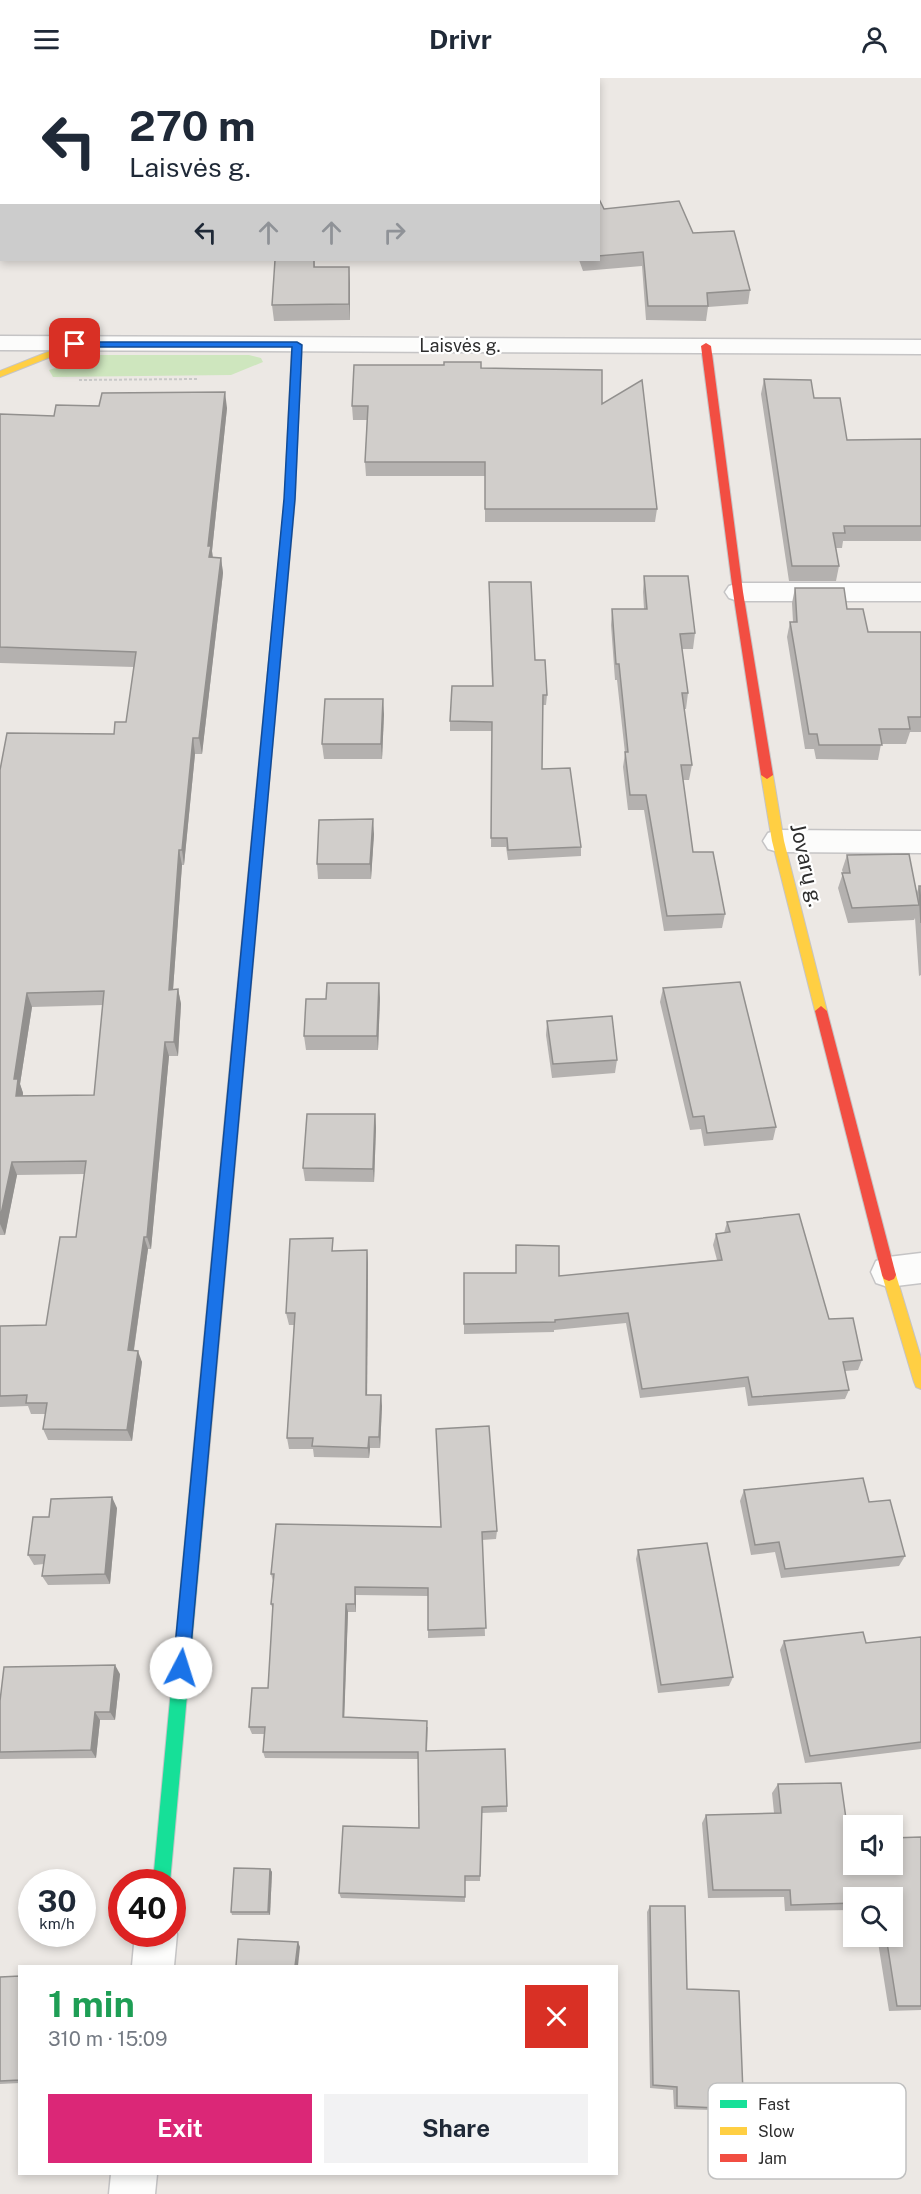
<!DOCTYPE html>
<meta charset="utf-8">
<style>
body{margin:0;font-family:"Public Sans",sans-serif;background:#f2f2f3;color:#1f2937;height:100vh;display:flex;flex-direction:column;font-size:22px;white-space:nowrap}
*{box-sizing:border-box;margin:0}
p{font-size:20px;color:#747a83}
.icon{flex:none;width:33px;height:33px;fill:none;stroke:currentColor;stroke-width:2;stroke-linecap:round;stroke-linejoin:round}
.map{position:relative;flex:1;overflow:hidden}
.panel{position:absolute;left:18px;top:1887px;width:600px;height:210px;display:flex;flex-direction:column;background:#fff;border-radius:0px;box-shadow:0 3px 9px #0003}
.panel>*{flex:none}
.guide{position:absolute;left:0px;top:0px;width:600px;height:183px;box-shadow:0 3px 9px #0003;background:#fff;color:#1f2937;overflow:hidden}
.fabs{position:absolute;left:843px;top:1737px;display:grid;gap:12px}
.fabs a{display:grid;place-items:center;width:60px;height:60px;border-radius:0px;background:#fff;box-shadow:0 3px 9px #0003;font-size:30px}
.speed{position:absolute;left:18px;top:1791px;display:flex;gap:12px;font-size:30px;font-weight:700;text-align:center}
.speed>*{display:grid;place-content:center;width:78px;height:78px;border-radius:50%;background:#fff;box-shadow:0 3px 9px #0003;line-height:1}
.speed small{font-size:15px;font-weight:400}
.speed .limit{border:9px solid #d22;background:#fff;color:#111}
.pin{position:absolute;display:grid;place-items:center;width:51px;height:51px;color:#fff;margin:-26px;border-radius:12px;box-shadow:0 3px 9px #0006}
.me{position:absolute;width:66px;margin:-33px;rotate:5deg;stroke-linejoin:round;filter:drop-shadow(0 0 4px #0008)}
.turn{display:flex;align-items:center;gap:21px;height:126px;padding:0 30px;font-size:27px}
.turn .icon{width:78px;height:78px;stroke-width:2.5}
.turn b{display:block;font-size:42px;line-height:51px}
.lanes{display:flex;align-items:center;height:57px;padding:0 30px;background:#0003;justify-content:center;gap:30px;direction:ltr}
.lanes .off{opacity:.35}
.round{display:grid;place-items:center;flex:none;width:63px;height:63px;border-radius:0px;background:#f2f2f3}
.head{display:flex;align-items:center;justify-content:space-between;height:102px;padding:0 30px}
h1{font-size:36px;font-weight:700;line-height:45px;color:#1e9e55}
.primary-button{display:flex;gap:12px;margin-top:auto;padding:12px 30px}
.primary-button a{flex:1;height:69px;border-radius:0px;background:#db2777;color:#fff;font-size:24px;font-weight:700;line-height:69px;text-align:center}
.primary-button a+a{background:#f2f2f3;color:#1f2937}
header{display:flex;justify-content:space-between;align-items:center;height:78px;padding:0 30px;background:#fff;font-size:27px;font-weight:700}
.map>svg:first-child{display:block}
</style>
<header><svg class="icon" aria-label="menu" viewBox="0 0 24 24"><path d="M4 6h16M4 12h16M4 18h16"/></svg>Drivr<svg class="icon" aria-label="person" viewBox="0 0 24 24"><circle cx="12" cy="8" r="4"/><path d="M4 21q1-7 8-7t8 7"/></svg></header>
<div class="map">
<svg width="921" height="2116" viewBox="0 0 921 2116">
<rect width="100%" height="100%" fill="#ece8e4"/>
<path fill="#cee6be" d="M95,277H249L261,280L263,284L231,297L53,299L49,292Z"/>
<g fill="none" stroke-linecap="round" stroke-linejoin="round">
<g stroke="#c5c4c5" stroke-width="3">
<g id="street">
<path d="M0,258L921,262V276L0,272Z"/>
<path d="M738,505H921V523H738L729,520L725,514L729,508Z"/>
<path d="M778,752L921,753V775L778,774L768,771L763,763L768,755Z"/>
<path d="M921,1175V1205L888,1209L876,1205L871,1194L876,1183L888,1179Z"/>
<path d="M172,1844L177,1856L174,1888H132L135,1856H172Z"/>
<path d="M111,2096H157L155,2116H109Z"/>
</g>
</g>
<g stroke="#c5c4c5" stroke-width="2">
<g id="fast">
<path d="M297,264L302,267L298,347L293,350L288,347L292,267Z"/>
<path d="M199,1390L204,1392L207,1397L170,1804H153L191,1397L194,1392Z"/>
</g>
</g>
<g stroke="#c5c4c5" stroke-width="2">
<g id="slow">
<path d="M75,263L78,264V268L0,299V293Z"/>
<path d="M293,344L298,347L295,421L272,673L266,677L260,673L285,421L288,347Z"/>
<path d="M767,693L773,697L784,763L827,933L821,938L815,933L772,763L761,697Z"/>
<path d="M237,981L242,982L244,986L207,1397L204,1402L199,1404L194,1402L191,1397L230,986L232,982Z"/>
<path d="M889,1191L894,1193L896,1197L921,1280V1311L916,1309L914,1304L882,1197L884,1193Z"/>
</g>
</g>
<g stroke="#c5c4c5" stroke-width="2">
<g id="jam">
<path d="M706,265L711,268L743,514L773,697L767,701L761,697L733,514L701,268Z"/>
<path d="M266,669L272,673L244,986L242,990H232L230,986L260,673Z"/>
<path d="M821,928L827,933L896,1197L894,1201L889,1203L884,1201L882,1197L815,933Z"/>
</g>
</g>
<path stroke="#c9c9c8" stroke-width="2" stroke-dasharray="3 2" stroke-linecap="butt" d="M79,302L197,301"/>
<use href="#street" fill="#fcfcfb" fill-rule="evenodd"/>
<use href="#fast" fill="#16e098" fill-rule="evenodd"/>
<use href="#slow" fill="#ffcf43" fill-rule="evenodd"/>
<use href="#jam" fill="#f24e42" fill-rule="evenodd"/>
</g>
<g fill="#b4b1af" fill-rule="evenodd">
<path d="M598,119L604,131L693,155L750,212L748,226L708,229L706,243L646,242L642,188L583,193L579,182H598Z"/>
<path d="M314,182L315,189L350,205V242L274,243L272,227Z"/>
<path d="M481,290L602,326L657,431L655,444H485V398H366L365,384L367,342H353L352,328Z"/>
<path d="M764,301L814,320L847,362L921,361V463H843L842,470H836L839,488L836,503H789L761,316Z"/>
<path d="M227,330L212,473L213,479L221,480L223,495L202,676H195L184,787H182L173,911H178L181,926L178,978H169L151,1171H148L134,1272L142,1284L132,1363L48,1362L43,1351L46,1336H31L28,1328L0,1329V1248L46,1247L76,1159L84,1096L17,1097L5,1157H0V692L114,656L126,644L134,589L0,585V336L54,338ZM103,927L94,1017L23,1018V1015L20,1006L32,929Z"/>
<path d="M644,498L695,555L693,571H682L688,615L686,631H684L692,687L689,702H683L693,774L725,836L722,850L664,853L644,732H628L623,689L625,675L617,602H615L611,547L612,531H644L643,514Z"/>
<path d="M489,504L535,582L547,617L546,627H543L542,691L581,769V778L508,782L506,769H491L492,653H450V643L492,608Z"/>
<path d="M795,510L847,531L868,554H921V654H910L906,666H881L878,682L816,681L814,671H805L787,559L790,544H793L792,525Z"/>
<path d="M384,636L382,681H324L322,666Z"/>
<path d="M374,756L371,801H318L317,786Z"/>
<path d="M847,777L917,814L919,808H921V897L919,898L915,840L914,842L848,845L838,810L843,795L842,792Z"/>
<path d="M663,910L776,1049L773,1062L704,1068L701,1051L690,1052L660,924Z"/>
<path d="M380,920L378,972H306L304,958Z"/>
<path d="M547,943L617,982L615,995L552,1000L546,957Z"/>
<path d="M375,1036L376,1050L374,1104L305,1103L303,1090Z"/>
<path d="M727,1144L829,1241L862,1282L858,1292L845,1293L849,1312L845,1321L748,1328L745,1309L640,1320L626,1245L554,1252V1254L464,1256V1195H516V1167L559,1198L717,1182L713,1167L716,1156L724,1155Z"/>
<path d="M367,1172L368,1185L367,1317L382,1328L380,1370H370L369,1380L314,1379L313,1371H289L287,1360L294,1247H289L286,1235L334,1173Z"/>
<path d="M744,1412L869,1424L905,1478L899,1488L781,1500L775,1474L751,1477L740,1423Z"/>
<path d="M117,1430L110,1506L48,1507L42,1498L44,1486L34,1487L28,1477L49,1439Z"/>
<path d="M276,1446L497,1453L496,1461L482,1462L485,1558L428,1560V1518L356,1517V1534H348L344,1639L428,1649L427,1673L507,1728V1734L482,1735L480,1803H465V1824L341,1820L339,1815L419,1750L418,1681L265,1680L263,1674L264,1656H252L249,1649L268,1610L273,1532L271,1526L273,1503L271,1496Z"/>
<path d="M638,1472L733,1599L729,1608L658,1615L636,1481Z"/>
<path d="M921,1559V1671L805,1685L780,1572L784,1563L866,1565Z"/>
<path d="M120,1596L115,1642H100L96,1680L0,1681V1623Z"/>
<path d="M778,1706L849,1762L921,1759V1932L889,1933L877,1858H892V1820H854V1832L785,1833L784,1819L708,1820L702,1745L706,1737L774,1735L772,1715Z"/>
<path d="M270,1791L272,1794L270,1837H232L231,1834Z"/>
<path d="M650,1828L687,1911L743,2015L739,2018L716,2017V2030L712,2032L674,2031L673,2012L650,2010L647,1834Z"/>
<path d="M20,1898V2005L0,2006V1899Z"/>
</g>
<g fill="#92908e">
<path d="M349,189L350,205V242L349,226Z"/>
<path d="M225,314L227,330L212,473L213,484L209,479L208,468Z"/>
<path d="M221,480L223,495L202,676L199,660Z"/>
<path d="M383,621L384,636L382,681L381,666Z"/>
<path d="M193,660L195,676L184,787L182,772Z"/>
<path d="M373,741L374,756L371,801L370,786Z"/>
<path d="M179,772L182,787L172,926L169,912Z"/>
<path d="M379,905L380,920L378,972L377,958Z"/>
<path d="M178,911L181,926L178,978L174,964Z"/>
<path d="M27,915L32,929L20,1006L23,1015L21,1032L16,1018L14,1001Z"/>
<path d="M165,964L169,978L151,1171L147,1159Z"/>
<path d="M375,1036L376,1050L374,1104L373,1091Z"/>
<path d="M12,1084L17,1097L5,1157L0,1146V1141Z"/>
<path d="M144,1159L148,1171L132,1284L128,1272Z"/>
<path d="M367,1172L368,1185L367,1328L366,1317Z"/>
<path d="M138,1273L142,1284L132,1363L127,1352Z"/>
<path d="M381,1317L382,1328L380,1370L379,1359Z"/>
<path d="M369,1359L370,1370L369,1380L368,1370Z"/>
<path d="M112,1419L117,1430L110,1506L105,1496Z"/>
<path d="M355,1509L356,1517V1534L355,1526Z"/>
<path d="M346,1526L348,1534L344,1646L343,1639Z"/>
<path d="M115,1587L120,1596L115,1642L110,1634Z"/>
<path d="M95,1634L100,1642L96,1680L91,1672Z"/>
<path d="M270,1791L272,1794L270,1837L268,1834Z"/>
<path d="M298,1864L300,1869L298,1888H295Z"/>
</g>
<g fill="#d1cecb" stroke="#92908e" stroke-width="1.5" fill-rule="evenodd">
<path d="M598,119L604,131L679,123L693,155L734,153L750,212L707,215L708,228H648L643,174L598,178Z"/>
<path d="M275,182H314V189H349V226L272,227Z"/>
<path d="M444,284H481V290L602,292V326L642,302L657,431H485V384H365L368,328H352L354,287H444Z"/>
<path d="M764,301L811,302L814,320H840L847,362L921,361V448H844L845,455H833L839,488H792Z"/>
<path d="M225,314L208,468H211L209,479L221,480L199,660H193L182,772H179L169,912L178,911L174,964H165L147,1159H144L128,1272L138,1273L127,1352L43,1351L47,1325H26L27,1317L0,1318V1248L46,1247L60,1159H76L86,1083L12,1084L0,1141V692L7,655L114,656L115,644H126L136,574L0,569V336L54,338L56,327L99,328L102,315ZM104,913L94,1017L16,1018L18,1001H14L27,915Z"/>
<path d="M644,498H688L695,555L680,556L688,615H682L692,687H681L693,774H713L725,836L667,838L646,717H630L625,674H628L619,586H616L612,531H647Z"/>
<path d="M489,504H531L535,582H545L547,617H543L542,691L570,690L581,769L508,772L507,760H491L492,644L450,643L452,608H493Z"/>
<path d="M795,510H844L847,531H863L868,554H921V639H908L910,651H879L882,667H819L817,656H809L790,544H797Z"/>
<path d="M325,621H383L381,666H322Z"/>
<path d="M373,741L370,786H317L319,742Z"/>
<path d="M909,776L919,827L852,830L842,795H850L847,777Z"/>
<path d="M919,808H921V845Z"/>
<path d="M740,904L776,1049L707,1055L704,1038L693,1039L663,910Z"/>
<path d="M327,905H379L377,958H304L306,921H326Z"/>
<path d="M612,938L617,982L553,986L547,943Z"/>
<path d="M307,1036H375L373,1091L303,1090Z"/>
<path d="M799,1136L829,1241L853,1240L862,1282L843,1284L849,1312L752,1319L748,1299L642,1311L628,1235L555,1242V1244L464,1246V1195H516V1167L559,1168V1198L722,1182L716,1156L730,1154L727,1144Z"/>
<path d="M333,1160L332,1173L367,1172L366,1317H381L379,1359H369L368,1370L312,1368L313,1360H287L295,1235H286L290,1161Z"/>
<path d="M489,1348L497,1453L482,1454L486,1550L428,1552V1510L355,1509V1526H346L343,1639L427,1643L426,1673L505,1671L507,1728L482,1729L480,1798H465V1819L339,1815L343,1748L419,1750L418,1674H263L265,1649H249L252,1610H268L273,1526H271L274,1496H271L276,1446L441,1449L436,1351Z"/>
<path d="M863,1400L869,1424L890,1422L905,1478L785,1491L779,1464L755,1467L744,1412Z"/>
<path d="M112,1419L105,1496L42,1498L45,1477H28L33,1439H49L51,1421Z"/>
<path d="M707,1465L733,1599L661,1607L638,1472Z"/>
<path d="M863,1554L866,1565L921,1559V1664L810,1678L784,1563Z"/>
<path d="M115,1587L110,1634H95L91,1672L0,1674V1623L4,1589Z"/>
<path d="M841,1705L849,1762H854V1786H892V1760L921,1759V1928H897L886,1858H892V1820H854V1825L791,1827L790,1812H713L706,1737L781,1735L778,1706Z"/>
<path d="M234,1790L270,1791L268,1834H231Z"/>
<path d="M650,1828H685L687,1911L739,1913L743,2015L716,2013V2030L677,2028V2009L653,2007Z"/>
<path d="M238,1861L298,1864L295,1888H236Z"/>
<path d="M20,1898V2002L0,2003V1899Z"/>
</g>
<path fill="#1a73e8" stroke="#114b97" stroke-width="1.5" d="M72,264H297L302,267L295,421L189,1590L187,1596L181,1598L175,1596L173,1590L284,421L292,269H75L70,266Z"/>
<g text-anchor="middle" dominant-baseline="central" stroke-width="4.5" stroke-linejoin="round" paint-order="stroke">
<g font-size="18" fill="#2e2e2e" stroke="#fff">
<text x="460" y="267">Laisvės g.</text>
</g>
<g font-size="21" fill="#2e2e2e" stroke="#fff">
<text transform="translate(807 787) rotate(77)">Jovarų g.</text>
</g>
</g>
<rect x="708" y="2005" width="198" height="96" rx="9" fill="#fff" stroke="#c0c0c0" stroke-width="1.5"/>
<rect x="720" y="2022" width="27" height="8" fill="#16e098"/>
<rect x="720" y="2049" width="27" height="8" fill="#ffcf43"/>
<rect x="720" y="2076" width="27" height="8" fill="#f24e42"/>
<g font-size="16" fill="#2e2e2e">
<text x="758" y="2032">Fast</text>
<text x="758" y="2059">Slow</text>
<text x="758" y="2086">Jam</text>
</g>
</svg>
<div class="fabs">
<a><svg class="icon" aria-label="sound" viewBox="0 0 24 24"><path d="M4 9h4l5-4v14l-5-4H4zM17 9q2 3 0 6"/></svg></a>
<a><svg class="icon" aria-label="search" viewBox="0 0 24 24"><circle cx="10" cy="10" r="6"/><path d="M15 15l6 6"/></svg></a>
</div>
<div class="speed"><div>30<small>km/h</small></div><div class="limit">40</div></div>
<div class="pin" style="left:75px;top:266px;background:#d93025"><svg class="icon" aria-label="arrive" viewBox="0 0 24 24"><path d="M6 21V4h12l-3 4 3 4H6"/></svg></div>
<svg class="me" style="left:181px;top:1590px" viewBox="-20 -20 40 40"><circle r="19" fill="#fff"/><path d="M0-13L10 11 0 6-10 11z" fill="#1a73e8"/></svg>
<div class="guide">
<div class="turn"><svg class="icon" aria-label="left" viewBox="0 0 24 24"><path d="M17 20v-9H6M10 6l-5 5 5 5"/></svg><div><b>270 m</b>Laisvės g.</div></div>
<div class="lanes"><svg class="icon" aria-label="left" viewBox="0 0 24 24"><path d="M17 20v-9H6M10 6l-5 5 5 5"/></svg><svg class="icon off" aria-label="ahead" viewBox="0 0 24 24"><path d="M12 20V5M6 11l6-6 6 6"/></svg><svg class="icon off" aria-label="ahead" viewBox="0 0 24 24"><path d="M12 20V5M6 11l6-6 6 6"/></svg><svg class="icon off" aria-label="right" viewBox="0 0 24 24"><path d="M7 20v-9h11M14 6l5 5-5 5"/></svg></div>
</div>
<section class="panel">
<div class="head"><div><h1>1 min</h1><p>310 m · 15:09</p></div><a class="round" style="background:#d93025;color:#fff"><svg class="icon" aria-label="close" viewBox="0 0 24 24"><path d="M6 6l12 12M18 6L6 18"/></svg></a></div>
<div class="primary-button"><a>Exit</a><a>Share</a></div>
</section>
</div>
